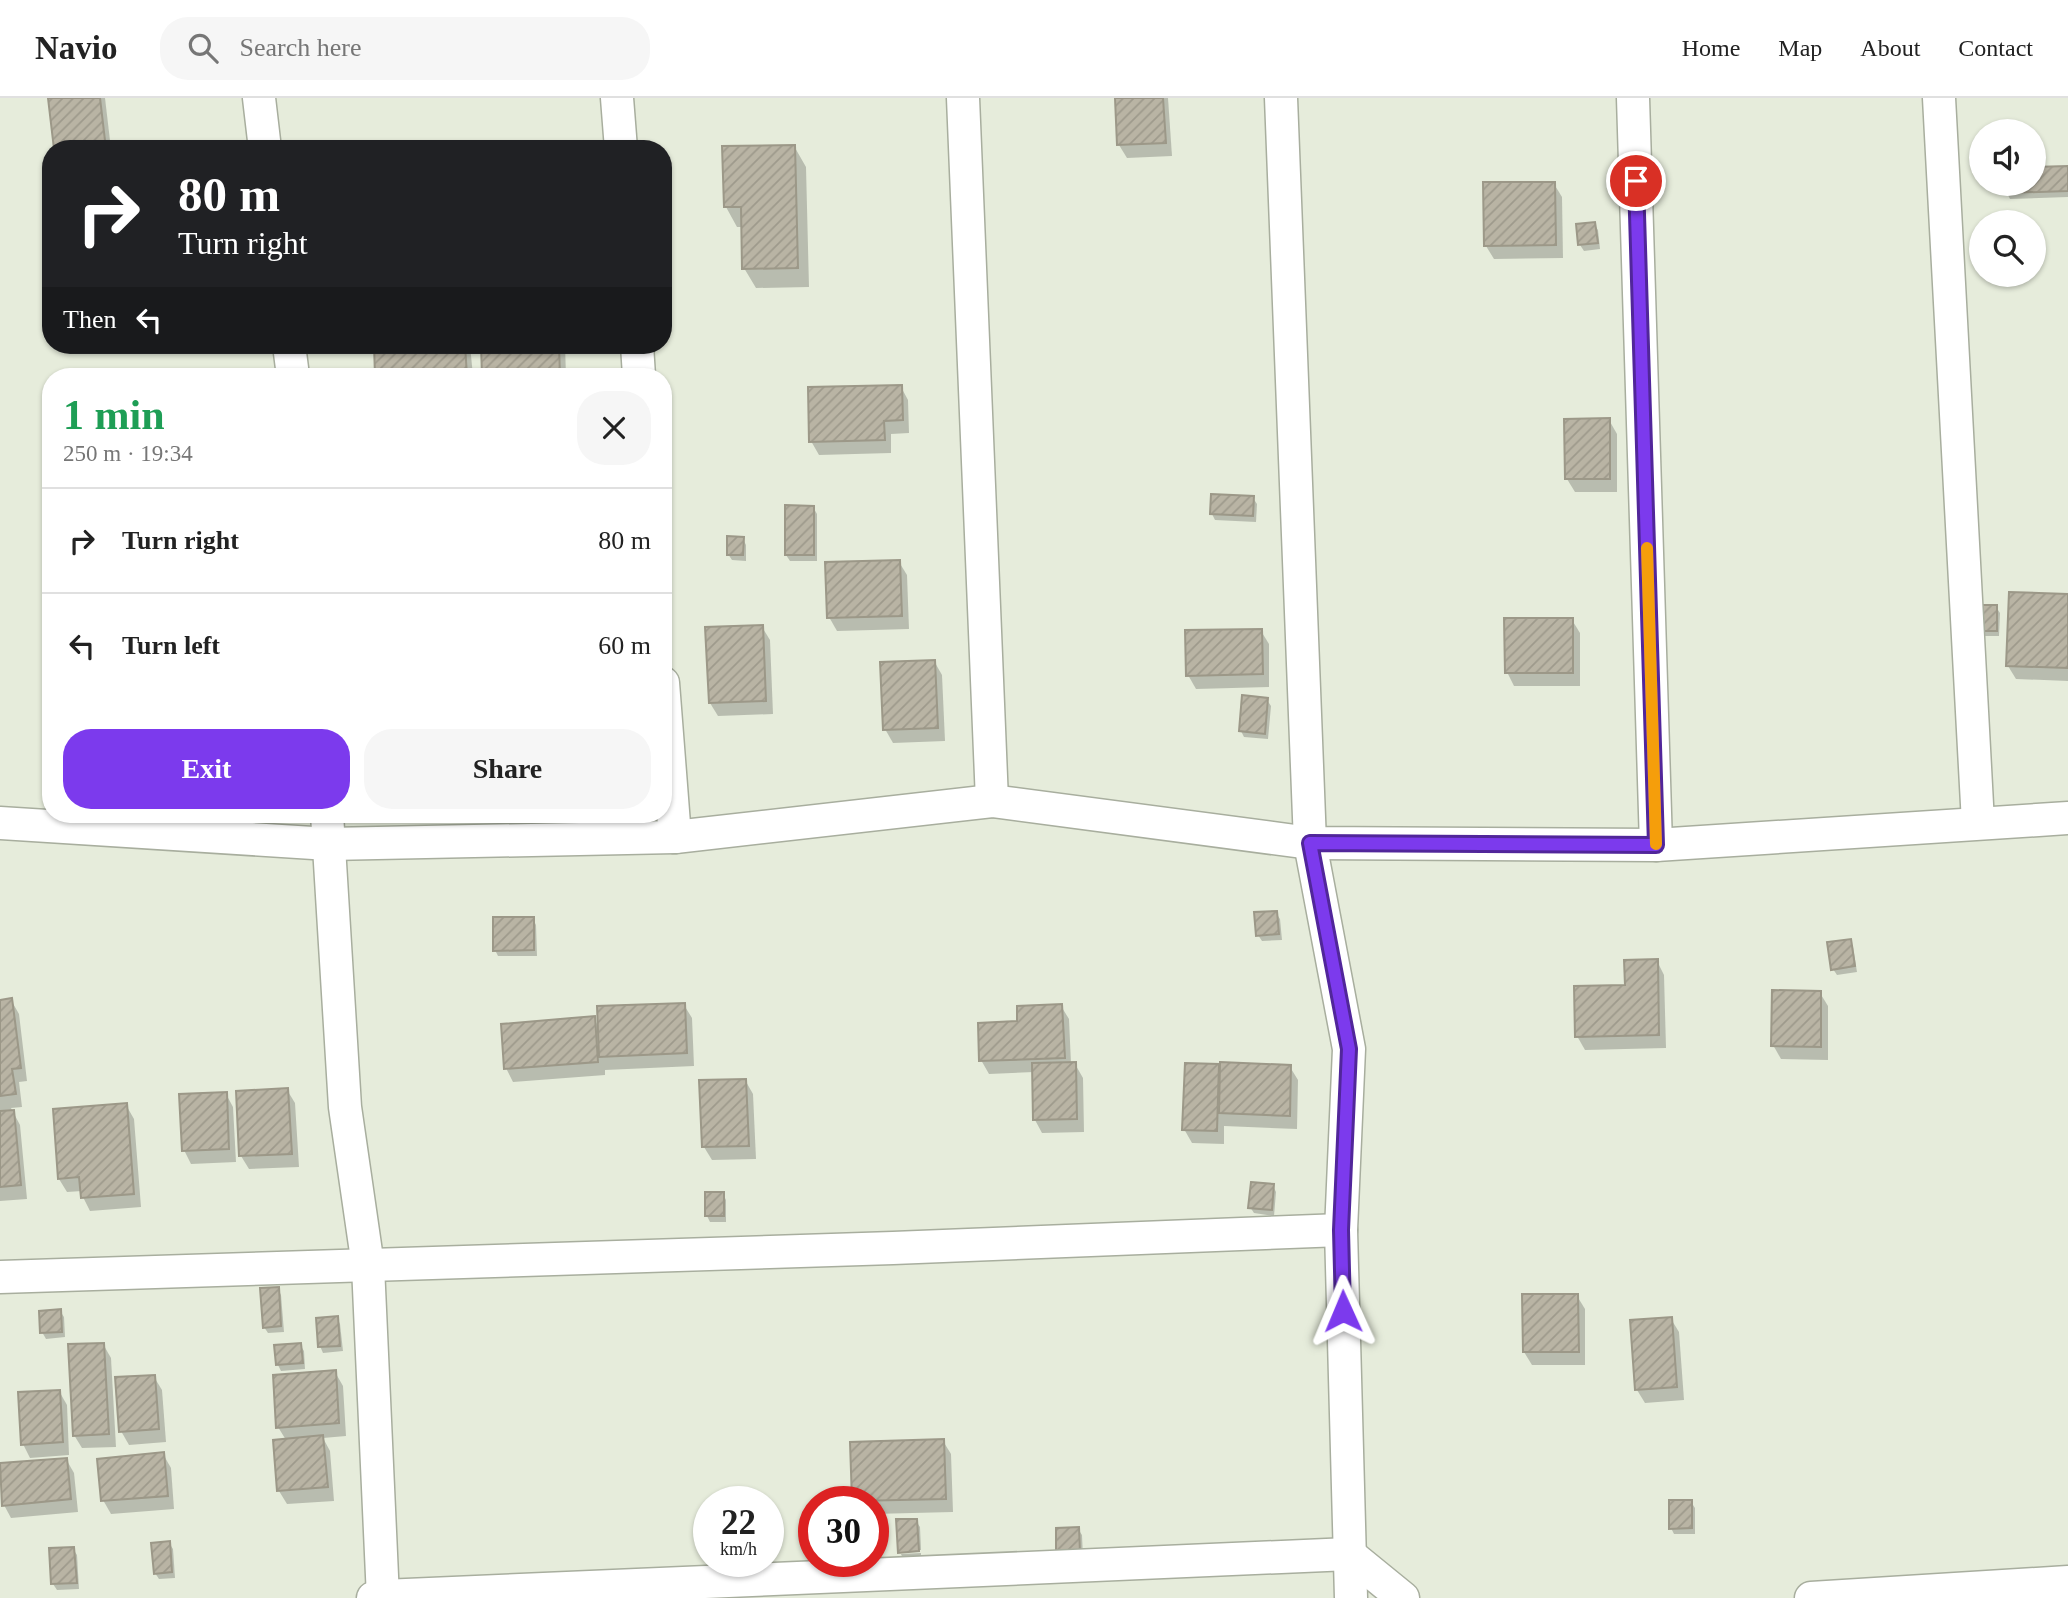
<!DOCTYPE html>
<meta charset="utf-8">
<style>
body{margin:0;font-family:"Times New Roman",serif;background:#f6f6f6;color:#222;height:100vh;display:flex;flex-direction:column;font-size:26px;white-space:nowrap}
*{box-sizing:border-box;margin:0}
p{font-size:23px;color:#767676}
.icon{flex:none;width:38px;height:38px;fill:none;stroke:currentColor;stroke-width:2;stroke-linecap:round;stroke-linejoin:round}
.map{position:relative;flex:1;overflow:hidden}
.panel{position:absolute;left:42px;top:270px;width:630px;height:455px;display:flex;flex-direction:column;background:#fff;border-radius:28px;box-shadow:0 2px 5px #0004}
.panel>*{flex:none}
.top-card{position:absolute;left:42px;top:42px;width:630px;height:214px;border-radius:28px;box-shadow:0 2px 5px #0004;background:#202124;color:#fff;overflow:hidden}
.controls{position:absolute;left:1969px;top:21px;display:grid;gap:14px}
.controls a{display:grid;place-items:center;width:77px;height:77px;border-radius:50%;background:#fff;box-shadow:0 2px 5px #0004;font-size:35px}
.speed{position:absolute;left:693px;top:1388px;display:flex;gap:14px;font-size:35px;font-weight:700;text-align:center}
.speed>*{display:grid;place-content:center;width:91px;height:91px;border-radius:50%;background:#fff;box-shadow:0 2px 5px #0004;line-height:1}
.speed small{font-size:18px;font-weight:400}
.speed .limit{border:10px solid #d22;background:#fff;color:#111}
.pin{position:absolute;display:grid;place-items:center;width:60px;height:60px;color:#fff;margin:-30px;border:4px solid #fff;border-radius:50%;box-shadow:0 2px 7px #0007}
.me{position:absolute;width:77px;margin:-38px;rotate:359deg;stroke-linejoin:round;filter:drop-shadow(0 0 5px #0008)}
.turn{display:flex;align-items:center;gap:24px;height:147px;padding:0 21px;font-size:32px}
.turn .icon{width:91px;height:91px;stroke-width:2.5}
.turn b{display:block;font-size:49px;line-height:60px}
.then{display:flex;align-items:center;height:66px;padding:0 21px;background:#0003;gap:14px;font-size:26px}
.round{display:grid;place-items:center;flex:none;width:74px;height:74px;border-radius:28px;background:#f6f6f6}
.overview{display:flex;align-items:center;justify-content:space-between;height:119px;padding:0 21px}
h1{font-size:42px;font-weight:700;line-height:52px;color:#1e9e55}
.primary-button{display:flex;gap:14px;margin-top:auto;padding:14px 21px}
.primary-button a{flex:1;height:80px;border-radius:28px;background:#7c3aed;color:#fff;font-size:28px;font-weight:700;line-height:80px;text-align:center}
.primary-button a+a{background:#f6f6f6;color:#222}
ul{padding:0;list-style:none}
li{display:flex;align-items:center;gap:21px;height:105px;padding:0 21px;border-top:2px solid #e0e0e0}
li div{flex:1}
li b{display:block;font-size:26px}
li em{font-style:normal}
header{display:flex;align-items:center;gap:42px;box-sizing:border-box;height:98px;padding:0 35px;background:#fff;border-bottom:2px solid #e0e0e0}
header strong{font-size:33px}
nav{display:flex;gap:38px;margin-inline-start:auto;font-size:24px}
.search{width:490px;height:63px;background:#f6f6f6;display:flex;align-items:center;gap:18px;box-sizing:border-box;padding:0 24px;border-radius:28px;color:#767676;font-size:26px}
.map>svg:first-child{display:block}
</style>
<header>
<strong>Navio</strong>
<div class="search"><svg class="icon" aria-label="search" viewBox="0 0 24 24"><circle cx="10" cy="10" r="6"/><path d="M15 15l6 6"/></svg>Search here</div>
<nav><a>Home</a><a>Map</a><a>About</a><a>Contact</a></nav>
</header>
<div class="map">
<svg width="2068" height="1500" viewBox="0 0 2068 1500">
<defs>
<pattern id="building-hatch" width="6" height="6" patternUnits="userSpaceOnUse" patternTransform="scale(1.75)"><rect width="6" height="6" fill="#b9b4a4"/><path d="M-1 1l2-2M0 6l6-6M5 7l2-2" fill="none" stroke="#9e9a8c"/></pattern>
</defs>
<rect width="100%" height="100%" fill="#e6ecdb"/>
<g fill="#0003">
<path d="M50,0H105L111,51H56Z"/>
<path d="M1116,0H1168L1172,58L1127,60L1119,47Z"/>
<path d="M794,48L806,69L809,189L756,190L744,170L743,129H737L726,109Z"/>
<path d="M2068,69V99L2010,101L2007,95L2006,86H2034V70Z"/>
<path d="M1554,86L1562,99L1563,160L1494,161L1486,148Z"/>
<path d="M1594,126L1598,132L1600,151L1584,153L1580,147L1578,127Z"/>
<path d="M66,247H115L116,250L69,253Z"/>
<path d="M375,247H470L473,278H377Z"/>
<path d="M483,247H565L566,278H484Z"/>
<path d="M901,289L908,302L909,335L891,336V355L819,357L811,343Z"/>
<path d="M1609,322L1617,336V394H1575L1567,381Z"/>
<path d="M1253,400L1257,406L1256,424L1215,422L1212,416Z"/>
<path d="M813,409L817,416V463H790L786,457Z"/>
<path d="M743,441L746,447V463L732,462L728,456Z"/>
<path d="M899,464L907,477L909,531L837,533L829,519Z"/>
<path d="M2068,498V583L2016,581L2008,568Z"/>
<path d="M1996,509L2000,515L1999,538H1983L1980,532Z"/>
<path d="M1572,522L1580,535V588H1514L1507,574Z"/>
<path d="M762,529L770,542L773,616L718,618L710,605Z"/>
<path d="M1261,533L1269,546V589L1196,591L1188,577Z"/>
<path d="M934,563L942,577L945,643L893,645L885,631Z"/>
<path d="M1267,602L1271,608L1268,641L1244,639L1241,633Z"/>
<path d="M1276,815L1280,821L1282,842L1262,843L1258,837Z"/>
<path d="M533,821L536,827L537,858H498L495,852Z"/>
<path d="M1850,842L1853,849L1857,874L1837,877L1833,871Z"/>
<path d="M1657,863L1664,877L1666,950L1585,952L1577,938L1627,889Z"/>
<path d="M1820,895L1828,908V962L1781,961L1773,947Z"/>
<path d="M11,902L19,916L27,983L19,984L22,1009L11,1010L20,1027L27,1101L0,1103V903Z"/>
<path d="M684,907L692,920L694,968L605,972V977L513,984L506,970L594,920L599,930Z"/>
<path d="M1061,908L1069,921L1071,966H1075L1083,980L1084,1034L1042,1035L1035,1022L1034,974L989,976L981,962L1019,925Z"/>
<path d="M1218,967L1222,974L1290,969L1298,982L1297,1031L1224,1028V1046L1192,1045L1184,1031Z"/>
<path d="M745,982L753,996L756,1061L712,1062L704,1049Z"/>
<path d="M287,992L295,1005L299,1069L249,1071L241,1058Z"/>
<path d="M226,996L233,1009L236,1064L191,1066L184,1052Z"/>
<path d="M126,1007L134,1021L141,1109L90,1113L83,1099L82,1093L67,1094L59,1081Z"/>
<path d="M1273,1088L1276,1094L1274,1118L1254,1115L1250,1109Z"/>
<path d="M723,1096L726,1102V1124H710L707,1118Z"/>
<path d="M278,1191L281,1197L284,1234L268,1235L264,1229Z"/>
<path d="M1577,1198L1585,1211V1267H1532L1524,1254Z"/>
<path d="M60,1213L64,1219L65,1239L46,1241L42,1234Z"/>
<path d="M337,1220L340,1226L343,1253L323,1255L320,1248Z"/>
<path d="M1671,1221L1679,1234L1684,1302L1645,1305L1637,1292Z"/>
<path d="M103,1246L111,1260L116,1349L82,1350L74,1337Z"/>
<path d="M300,1247L304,1253L305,1271L281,1273L278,1267Z"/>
<path d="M335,1274L343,1288L346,1338L323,1340L330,1353L334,1403L287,1406L279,1393L286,1342L278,1329Z"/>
<path d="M154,1279L162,1292L166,1344L129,1347L121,1333Z"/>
<path d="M59,1293L67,1307L69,1357L30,1360L23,1346Z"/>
<path d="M943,1343L951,1356L953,1414L873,1416V1404H854Z"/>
<path d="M163,1356L171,1370L174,1411L111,1416L103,1402Z"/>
<path d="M66,1361L74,1375L78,1414L11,1420L4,1407L0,1367Z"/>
<path d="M1691,1404L1695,1410V1436H1674L1671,1430Z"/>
<path d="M898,1423H916L920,1429L921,1452L900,1453V1455Z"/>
<path d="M1078,1431L1082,1437L1083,1460L1062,1461Z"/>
<path d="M169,1445L173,1451L175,1480L159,1481L155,1475Z"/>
<path d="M73,1451L77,1457L79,1491L57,1492L53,1486Z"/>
<path d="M921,1455V1459L903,1461L901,1456Z"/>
</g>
<g fill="url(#building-hatch)" stroke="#9c9888" stroke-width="2">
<path d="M48,0H100L106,51H54Z"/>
<path d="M1115,0H1163L1166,45L1117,47Z"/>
<path d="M795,47L798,170L742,171L741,109H724L722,48Z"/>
<path d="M2068,68V93L2005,95V86H2034V69Z"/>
<path d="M1483,84H1555L1556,147L1484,148Z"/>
<path d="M1595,124L1598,145L1578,147L1576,126Z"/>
<path d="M374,247H465L467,278H375Z"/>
<path d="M481,247H559L560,278H482Z"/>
<path d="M902,287L903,322L884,323L885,342L809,344L808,289Z"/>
<path d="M1610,320V381H1565L1564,321Z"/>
<path d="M1211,396L1254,398L1253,418L1210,416Z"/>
<path d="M785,407L814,408V457H785Z"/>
<path d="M727,438L744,439L743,457H727Z"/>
<path d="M900,462L902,518L827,520L825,464Z"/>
<path d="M2009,494L2068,496V570L2006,568Z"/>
<rect x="1978" y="507" width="19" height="26"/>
<path d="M1504,520H1573V575H1505Z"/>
<path d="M763,527L766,603L709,605L705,529Z"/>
<path d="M1262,531L1263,576L1186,578L1185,532Z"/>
<path d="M935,562L938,630L883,632L880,564Z"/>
<path d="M1242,597L1268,600L1265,636L1239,633Z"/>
<path d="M1277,813L1279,836L1256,838L1254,814Z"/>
<path d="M493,819H534V852L493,853Z"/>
<path d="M1851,841L1855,868L1831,872L1827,844Z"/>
<path d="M1658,861L1659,937L1575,939L1574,888L1625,887L1624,862Z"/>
<path d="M1772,892L1821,893V949L1771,948Z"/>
<path d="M12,900L21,970L12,971L16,996L0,998V902Z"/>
<path d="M685,905L687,955L599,959L597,908Z"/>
<path d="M1062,906L1065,960L979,963L978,925L1017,923V908Z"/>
<path d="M595,918L598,964L504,971L501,926Z"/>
<path d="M1076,964L1077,1021L1033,1022L1032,965Z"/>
<path d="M1220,964L1291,967L1290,1018L1219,1015Z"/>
<path d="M1185,965L1219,966L1217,1033L1182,1032Z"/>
<path d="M746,981L749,1048L702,1049L699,982Z"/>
<path d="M288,990L292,1056L239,1058L236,993Z"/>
<path d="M227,994L229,1051L182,1053L179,996Z"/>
<path d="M127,1005L134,1096L81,1100L79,1079L58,1081L53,1011Z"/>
<path d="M14,1012L21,1087L0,1089V1013Z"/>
<path d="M1251,1084L1274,1086L1272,1112L1248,1110Z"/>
<rect x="705" y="1094" width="19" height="24"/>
<path d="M279,1189L281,1228L263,1230L260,1190Z"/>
<path d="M1522,1196H1578L1579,1254H1523Z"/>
<path d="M61,1211L62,1234L40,1235L39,1213Z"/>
<path d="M338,1218L340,1248L318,1249L316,1220Z"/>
<path d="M1672,1219L1677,1289L1635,1292L1630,1222Z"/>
<path d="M104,1245L109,1336L73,1338L68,1246Z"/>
<path d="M301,1245L303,1265L276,1267L274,1247Z"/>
<path d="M336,1272L339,1325L276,1330L273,1277Z"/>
<path d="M155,1277L159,1331L119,1334L115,1279Z"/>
<path d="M60,1292L63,1344L21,1347L18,1294Z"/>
<path d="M323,1337L328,1389L277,1393L273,1342Z"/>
<path d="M944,1341L946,1401L852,1403L850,1344Z"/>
<path d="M164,1354L168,1398L101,1403L97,1361Z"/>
<path d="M67,1360L71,1401L2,1408L0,1365Z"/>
<path d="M1669,1402H1692V1430L1669,1431Z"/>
<path d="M896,1421H917L919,1453L898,1455Z"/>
<path d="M1079,1429L1080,1454L1056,1455V1430Z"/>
<path d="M170,1443L172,1474L154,1476L151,1445Z"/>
<path d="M74,1449L77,1485L51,1486L49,1450Z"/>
</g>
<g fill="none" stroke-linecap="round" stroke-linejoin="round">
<g stroke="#a8ae9e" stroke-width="35">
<g id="minor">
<path d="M259,0L265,51"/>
<path d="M617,0L621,51"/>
<path d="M963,0L992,703"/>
<path d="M1281,0L1310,745L1349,951L1341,1132L1351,1500"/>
<path d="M1633,0L1656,747"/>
<path d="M1939,0L1978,725"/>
<path d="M289,247L293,278"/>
<path d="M637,247L639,278"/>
<path d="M663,585L675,739"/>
<path d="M327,716L345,1009L368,1168L383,1500"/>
<path d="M0,725L329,746L675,739L992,703L1310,745L1656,747L2068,720"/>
<path d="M0,1179L893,1150L1341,1132"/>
<path d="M373,1500L383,1498L1349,1456L1403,1500"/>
<path d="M1811,1500L2068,1484"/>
</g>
</g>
<use href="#minor" stroke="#fff" stroke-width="32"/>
</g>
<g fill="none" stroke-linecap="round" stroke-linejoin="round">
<g stroke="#51269a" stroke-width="18">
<path id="route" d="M1343,1213L1341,1132L1349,951L1310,745L1656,747L1636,83"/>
</g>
<use href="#route" stroke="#7c3aed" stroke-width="12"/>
<path stroke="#f59e0b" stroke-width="12" d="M1647,450L1656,746"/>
</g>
</svg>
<div class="controls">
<a><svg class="icon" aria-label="sound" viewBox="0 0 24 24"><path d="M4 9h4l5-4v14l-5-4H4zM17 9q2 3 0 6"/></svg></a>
<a><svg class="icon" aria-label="search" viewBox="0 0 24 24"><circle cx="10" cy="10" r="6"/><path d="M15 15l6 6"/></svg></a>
</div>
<div class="speed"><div>22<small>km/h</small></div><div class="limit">30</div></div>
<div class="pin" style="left:1636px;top:83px;background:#d93025"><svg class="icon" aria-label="arrive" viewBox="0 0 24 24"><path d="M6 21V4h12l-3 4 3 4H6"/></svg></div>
<svg class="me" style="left:1343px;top:1213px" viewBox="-20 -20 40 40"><path d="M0-17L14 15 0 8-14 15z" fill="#7c3aed" stroke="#fff" stroke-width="4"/></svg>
<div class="top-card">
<div class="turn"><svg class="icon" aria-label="right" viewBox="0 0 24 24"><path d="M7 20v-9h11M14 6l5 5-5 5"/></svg><div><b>80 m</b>Turn right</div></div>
<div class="then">Then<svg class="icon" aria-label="left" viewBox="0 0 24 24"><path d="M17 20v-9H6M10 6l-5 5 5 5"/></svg></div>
</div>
<section class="panel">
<div class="overview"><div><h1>1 min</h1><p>250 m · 19:34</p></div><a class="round"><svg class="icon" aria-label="close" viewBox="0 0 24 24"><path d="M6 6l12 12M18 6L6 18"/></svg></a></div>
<ul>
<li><svg class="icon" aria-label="right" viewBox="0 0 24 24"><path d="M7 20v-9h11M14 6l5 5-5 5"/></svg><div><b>Turn right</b></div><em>80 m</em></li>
<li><svg class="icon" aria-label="left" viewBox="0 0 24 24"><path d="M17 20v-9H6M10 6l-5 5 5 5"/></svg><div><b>Turn left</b></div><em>60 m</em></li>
</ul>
<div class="primary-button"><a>Exit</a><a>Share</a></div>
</section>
</div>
